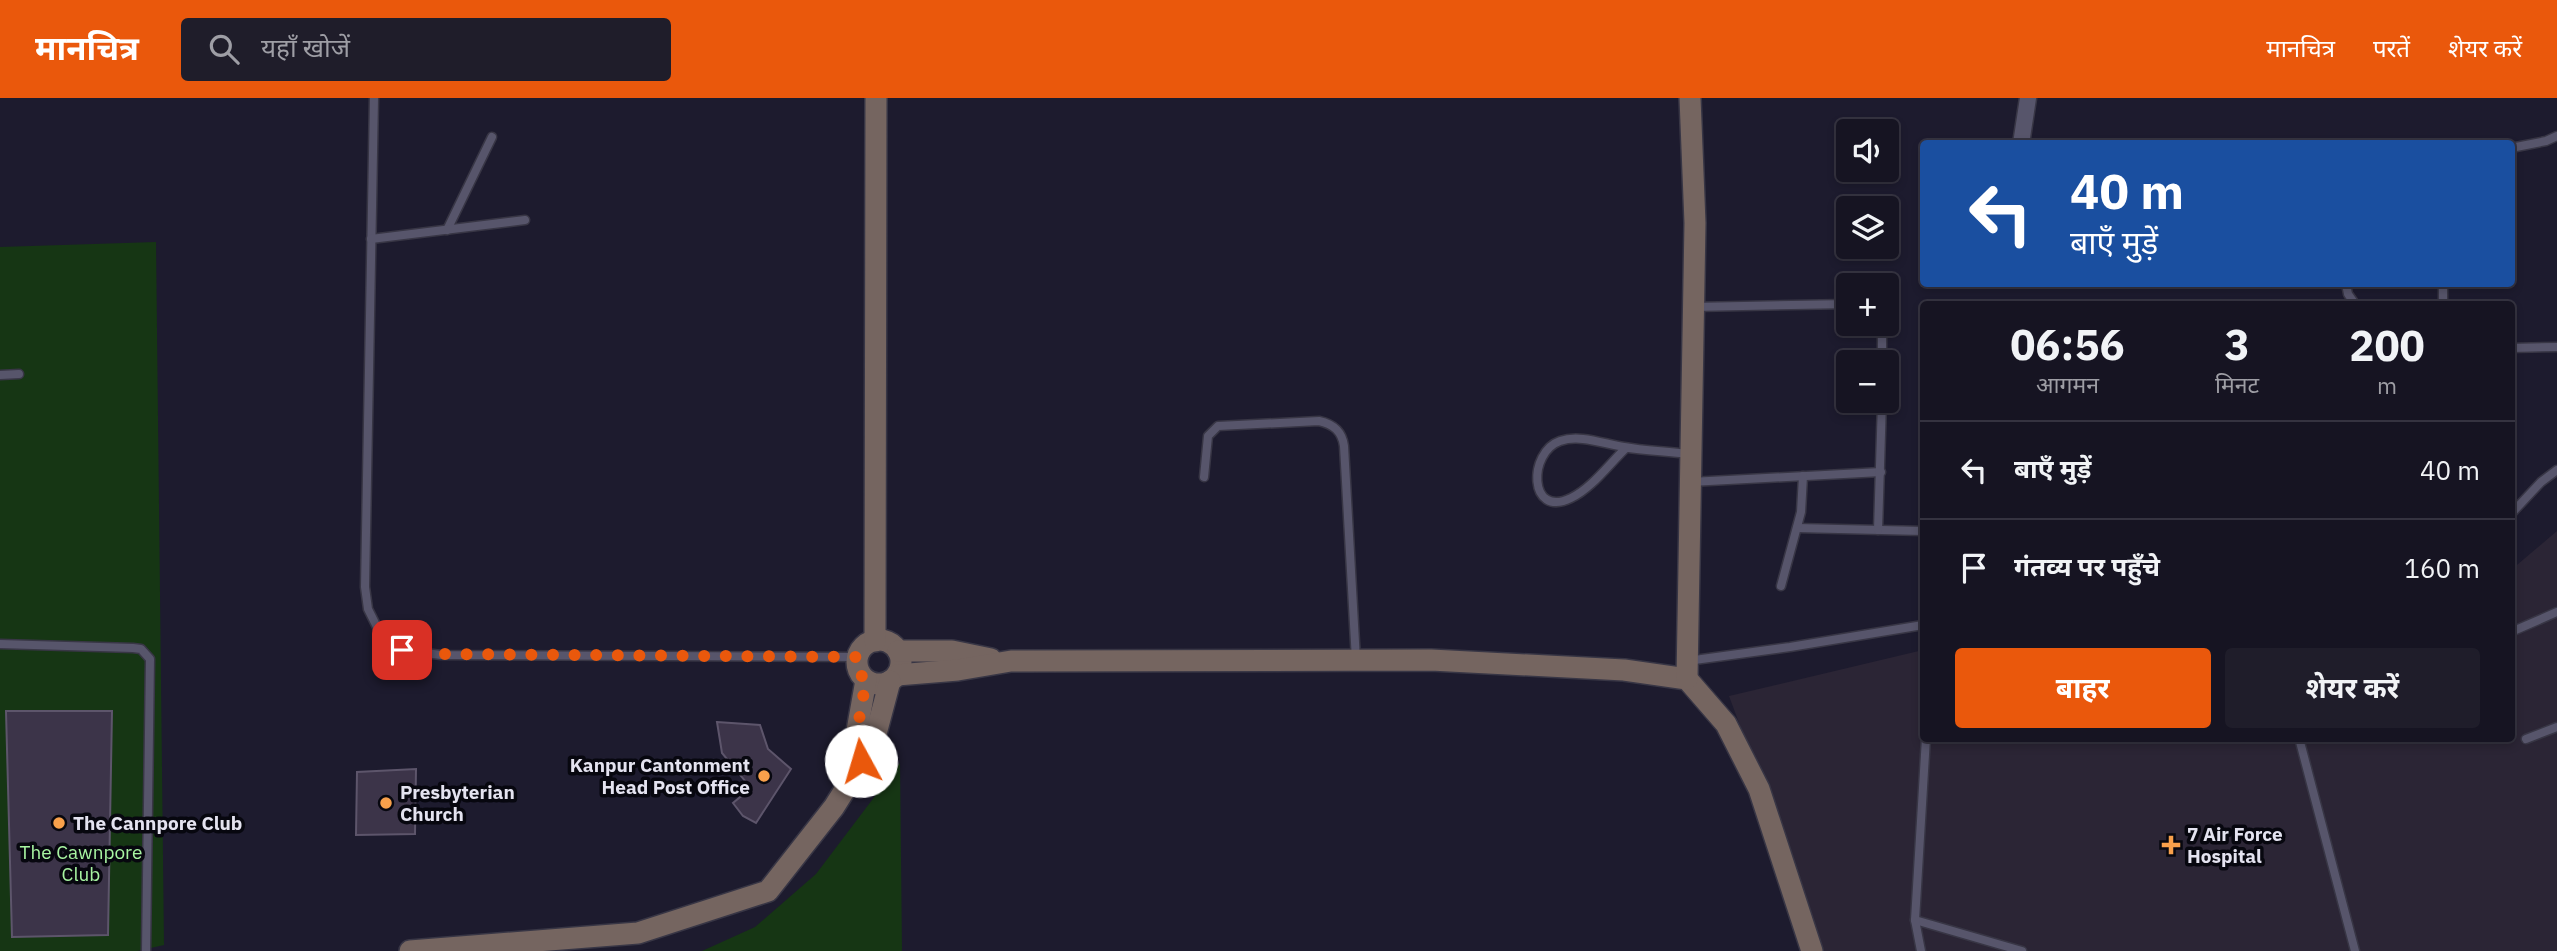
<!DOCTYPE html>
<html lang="hi">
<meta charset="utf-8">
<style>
body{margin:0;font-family:"IBM Plex Sans","Noto Sans Devanagari",sans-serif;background:#1f1d2a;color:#f1f3f6;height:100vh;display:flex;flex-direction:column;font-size:26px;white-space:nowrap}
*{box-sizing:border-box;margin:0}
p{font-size:23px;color:#9e9ea5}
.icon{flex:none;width:38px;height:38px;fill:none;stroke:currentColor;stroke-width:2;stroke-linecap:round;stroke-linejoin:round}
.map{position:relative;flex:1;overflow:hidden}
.panel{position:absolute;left:1920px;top:203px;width:595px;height:441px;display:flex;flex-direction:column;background:#161422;border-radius:7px;box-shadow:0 4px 10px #0003,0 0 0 2px #353340}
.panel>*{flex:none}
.banner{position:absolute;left:1920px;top:42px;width:595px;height:147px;border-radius:7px;box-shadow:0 4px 10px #0003,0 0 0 2px #353340;background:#1a4fa0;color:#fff;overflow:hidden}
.buttons{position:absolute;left:1836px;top:21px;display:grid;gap:14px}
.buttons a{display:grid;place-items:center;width:63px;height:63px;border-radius:7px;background:#161422;box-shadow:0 4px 10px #0003,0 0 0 2px #353340;font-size:35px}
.pin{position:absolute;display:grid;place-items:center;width:60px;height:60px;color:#fff;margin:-30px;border-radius:14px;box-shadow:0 4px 10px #0006}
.me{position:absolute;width:77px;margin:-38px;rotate:354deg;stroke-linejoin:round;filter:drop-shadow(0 0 5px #0008)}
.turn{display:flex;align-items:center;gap:24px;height:147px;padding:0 35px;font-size:32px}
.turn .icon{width:91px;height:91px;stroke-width:2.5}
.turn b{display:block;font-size:49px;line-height:60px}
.eta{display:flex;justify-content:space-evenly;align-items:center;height:119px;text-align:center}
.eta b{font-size:42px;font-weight:700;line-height:49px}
.primary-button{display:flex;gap:14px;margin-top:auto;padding:14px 35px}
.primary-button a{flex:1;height:80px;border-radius:7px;background:#ea580c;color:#fff;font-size:28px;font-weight:700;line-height:80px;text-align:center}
.primary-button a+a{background:#1f1d2a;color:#f1f3f6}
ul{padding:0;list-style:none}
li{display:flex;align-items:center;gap:21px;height:98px;padding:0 35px;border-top:2px solid #353340}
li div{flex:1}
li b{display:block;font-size:26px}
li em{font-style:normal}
header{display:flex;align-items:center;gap:42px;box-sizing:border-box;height:98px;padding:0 35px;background:#ea580c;color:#fff}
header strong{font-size:33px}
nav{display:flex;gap:38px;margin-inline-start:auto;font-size:24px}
.search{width:490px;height:63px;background:#1f1d2a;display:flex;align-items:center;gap:18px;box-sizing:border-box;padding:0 24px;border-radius:7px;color:#9e9ea5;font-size:26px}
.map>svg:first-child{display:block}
</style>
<header>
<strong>मानचित्र</strong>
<div class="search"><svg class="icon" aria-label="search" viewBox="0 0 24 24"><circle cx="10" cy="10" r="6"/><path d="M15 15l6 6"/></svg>यहाँ खोजें</div>
<nav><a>मानचित्र</a><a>परतें</a><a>शेयर करें</a></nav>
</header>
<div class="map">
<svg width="2557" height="853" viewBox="0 0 2557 853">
<rect width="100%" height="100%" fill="#1d1b2e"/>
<path fill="#2b2535" d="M2557,433V853H1824L1729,598L1923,552V640H2511V472Z"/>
<g fill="#163614">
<path d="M156,144L164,847L137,853H0V149Z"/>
<path d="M900,665L902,853H702L755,829L816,776Z"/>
</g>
<g fill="#3c3449" stroke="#5d556b" stroke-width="2">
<path d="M6,613H112L108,837L12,839Z"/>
<path d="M717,624L760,627L768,651L791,671L756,725L743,718L733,705L751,690L722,655Z"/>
<path d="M416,671L415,736L356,737L357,674Z"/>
</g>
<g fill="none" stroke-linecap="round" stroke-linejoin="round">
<g stroke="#383645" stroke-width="11">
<g id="lane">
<path d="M374,0L365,489L368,511L377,529L389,542L402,552L441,557L857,559"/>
<path d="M2511,50L2546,43L2557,38"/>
<path d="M447,132L492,39"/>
<path d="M371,141L525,122"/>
<path d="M2346,186L2348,196L2355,206"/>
<path d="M2443,186V206"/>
<path d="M1693,209L1848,206"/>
<path d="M1882,226V264"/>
<path d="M2511,250L2557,249"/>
<path d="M0,277L19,276"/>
<path d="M1626,350C1609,366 1592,390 1571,400C1528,421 1528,354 1560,343C1580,336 1604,346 1624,349C1645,353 1667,353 1688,356"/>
<path d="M1204,379L1208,338L1218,328L1319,323C1333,326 1342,333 1344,348L1356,562"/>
<path d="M1690,384L1881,374"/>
<path d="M2511,416L2541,384L2557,372"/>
<path d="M1797,430L1923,433"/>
<path d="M1878,432L1882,303"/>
<path d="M1781,488L1801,414L1803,378"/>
<path d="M2511,534L2557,514"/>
<path d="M0,546L133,550L141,551L150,561L146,853"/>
<path d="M1687,563L1790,549L1923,527"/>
<path d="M2299,640L2355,853"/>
<path d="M2526,641L2557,629"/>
<path d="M1915,822L2022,853"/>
<path d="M1921,853L1915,822L1926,640"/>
</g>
</g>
<g stroke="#383645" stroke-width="19">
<path id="street" d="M2021,46L2028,0"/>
</g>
<g stroke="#383645" stroke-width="24">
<g id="secondary">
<circle cx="879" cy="564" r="22"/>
<path d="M875,543L876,0"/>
<path d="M898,553H952L991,561"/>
<path d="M897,577L958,572L1011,563L1431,562L1624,572L1687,581L1726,626L1759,691L1812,853"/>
<path d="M1687,581L1695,125L1690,0"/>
<path d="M861,663L855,644L866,582"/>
<path d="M410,853L638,835L768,793L834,709L873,647L890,583"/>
</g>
</g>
<use href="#lane" stroke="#57556b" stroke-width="8"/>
<use href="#street" stroke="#57556b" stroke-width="16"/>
<use href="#secondary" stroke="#756560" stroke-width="21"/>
</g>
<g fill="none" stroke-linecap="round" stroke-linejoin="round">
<path stroke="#ea580c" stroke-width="12" stroke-dasharray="0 21.6" d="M402,552L441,556L857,559L860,576L866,583L855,644L861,663"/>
</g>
<g fill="#f8a04b" stroke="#07070f" stroke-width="2.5">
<circle cx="764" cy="678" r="7"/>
<circle cx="386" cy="705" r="7"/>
<circle cx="59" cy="725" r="7"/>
<path d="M2167.5 736.5h7v7h7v7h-7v7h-7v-7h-7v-7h7z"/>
</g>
<g text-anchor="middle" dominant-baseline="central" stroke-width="7" stroke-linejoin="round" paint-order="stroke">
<g font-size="19" font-weight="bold" fill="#e4e3f0" stroke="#07070f" text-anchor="start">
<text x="750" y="667" text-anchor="end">Kanpur Cantonment<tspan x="750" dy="22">Head Post Office</tspan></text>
<text x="400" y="694">Presbyterian<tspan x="400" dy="22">Church</tspan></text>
<text x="73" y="725">The Cannpore Club</text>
<text x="2187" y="736">7 Air Force<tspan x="2187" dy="22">Hospital</tspan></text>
</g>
<g font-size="19" fill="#a8f5a2" stroke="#07070f">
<text x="81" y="754">The Cawnpore<tspan x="81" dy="22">Club</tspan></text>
</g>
</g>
</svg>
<div class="buttons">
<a><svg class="icon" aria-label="sound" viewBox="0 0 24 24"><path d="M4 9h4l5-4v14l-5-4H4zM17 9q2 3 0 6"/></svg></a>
<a><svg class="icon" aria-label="layers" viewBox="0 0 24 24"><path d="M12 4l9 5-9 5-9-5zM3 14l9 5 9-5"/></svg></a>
<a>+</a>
<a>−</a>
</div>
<div class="pin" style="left:402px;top:552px;background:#d93025"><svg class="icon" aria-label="arrive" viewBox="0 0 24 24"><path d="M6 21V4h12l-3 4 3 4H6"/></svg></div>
<svg class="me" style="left:861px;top:663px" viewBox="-20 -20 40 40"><circle r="19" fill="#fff"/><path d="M0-13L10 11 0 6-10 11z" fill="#ea580c"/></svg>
<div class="banner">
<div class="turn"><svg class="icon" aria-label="left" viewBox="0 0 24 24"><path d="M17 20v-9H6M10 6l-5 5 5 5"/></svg><div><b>40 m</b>बाएँ मुड़ें</div></div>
</div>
<section class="panel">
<div class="eta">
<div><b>06:56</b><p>आगमन</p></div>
<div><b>3</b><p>मिनट</p></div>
<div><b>200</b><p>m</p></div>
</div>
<ul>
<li><svg class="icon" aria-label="left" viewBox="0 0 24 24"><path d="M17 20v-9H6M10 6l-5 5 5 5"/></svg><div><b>बाएँ मुड़ें</b></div><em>40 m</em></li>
<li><svg class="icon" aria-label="arrive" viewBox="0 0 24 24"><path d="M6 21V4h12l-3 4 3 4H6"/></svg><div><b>गंतव्य पर पहुँचे</b></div><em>160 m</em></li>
</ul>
<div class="primary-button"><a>बाहर</a><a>शेयर करें</a></div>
</section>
</div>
